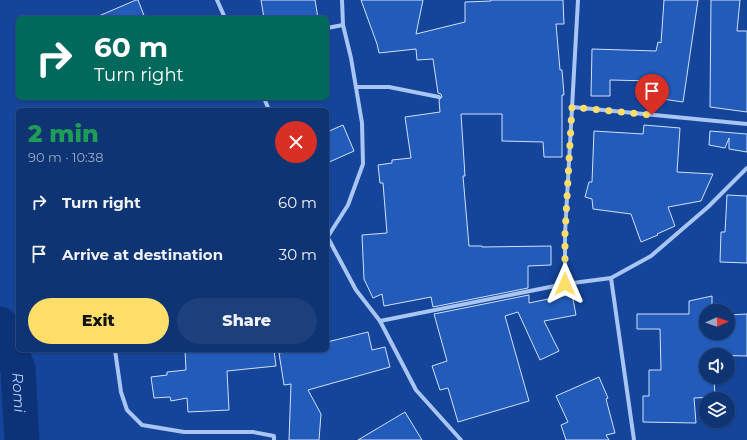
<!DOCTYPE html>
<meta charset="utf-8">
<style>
body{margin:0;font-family:Montserrat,sans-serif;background:#1d3f7c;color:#f1f3f6;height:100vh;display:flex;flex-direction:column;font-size:15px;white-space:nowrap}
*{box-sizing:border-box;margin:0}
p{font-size:13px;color:#9baac5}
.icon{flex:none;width:22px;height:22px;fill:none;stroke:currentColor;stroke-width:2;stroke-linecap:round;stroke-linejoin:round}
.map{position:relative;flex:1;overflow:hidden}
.details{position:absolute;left:16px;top:108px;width:313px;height:244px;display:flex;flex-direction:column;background:#0f3474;border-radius:6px;box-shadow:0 1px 3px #0004,0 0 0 1px #2f4f86}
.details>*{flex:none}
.banner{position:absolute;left:16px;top:16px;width:313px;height:84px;border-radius:6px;box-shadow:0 1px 3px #0004,0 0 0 1px #2f4f86;background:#00695c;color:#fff;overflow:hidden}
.needle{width:26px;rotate:88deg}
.tools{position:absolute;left:699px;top:304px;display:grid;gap:8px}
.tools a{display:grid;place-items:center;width:36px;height:36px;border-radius:50%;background:#0f3474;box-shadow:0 1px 3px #0004,0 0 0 1px #2f4f86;font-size:20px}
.pin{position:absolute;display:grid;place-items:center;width:34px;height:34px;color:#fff;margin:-41px -17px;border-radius:50% 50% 50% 0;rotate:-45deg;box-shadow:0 0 4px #0007}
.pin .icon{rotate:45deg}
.me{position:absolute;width:44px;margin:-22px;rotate:0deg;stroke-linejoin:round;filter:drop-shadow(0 0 3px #0008)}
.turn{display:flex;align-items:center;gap:14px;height:84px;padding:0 12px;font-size:18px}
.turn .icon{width:52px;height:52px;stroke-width:2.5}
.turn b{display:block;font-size:28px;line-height:34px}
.round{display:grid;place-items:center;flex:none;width:42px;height:42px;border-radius:21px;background:#1d3f7c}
.overview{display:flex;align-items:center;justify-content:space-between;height:68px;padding:0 12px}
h1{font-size:24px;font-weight:800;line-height:30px;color:#1e9e55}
.cta{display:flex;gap:8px;margin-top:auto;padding:8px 12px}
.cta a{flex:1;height:46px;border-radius:24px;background:#ffdf6a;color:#111;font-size:16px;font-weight:800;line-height:46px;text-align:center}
.cta a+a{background:#1d3f7c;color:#f1f3f6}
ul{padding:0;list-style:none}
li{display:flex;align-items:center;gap:12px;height:52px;padding:0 12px}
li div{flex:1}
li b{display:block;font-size:15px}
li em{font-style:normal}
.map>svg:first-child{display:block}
</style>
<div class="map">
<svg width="747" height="440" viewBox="0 0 747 440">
<rect width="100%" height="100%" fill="#14459a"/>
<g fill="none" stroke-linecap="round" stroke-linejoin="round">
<path stroke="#0c3277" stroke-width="35" id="s1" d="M0,324L18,369L22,440"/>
</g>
<g fill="#225bb9" stroke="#d0e1fd">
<path d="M136,0H138L145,18H94Z"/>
<path d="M261,0H315L318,18H264Z"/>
<path d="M361,0H423L416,34L465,22V2L491,1V0H563L564,24H556L560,70H562L564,95H562V157H544L543,142L502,141V114H461L465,176H463L469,246H482V247L551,246V265L528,266V288L433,307L431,297L384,306L382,294L373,298L364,279L362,235L387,233L383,183H380L378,165L392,163V160L411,158L405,117L440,112L439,100L442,97L441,94L438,93L433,59L417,60L416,49L379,53L377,44Z"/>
<path d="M664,0H698L683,102L649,97L652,81L610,80V96H591L592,49L656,51L658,42L661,43Z"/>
<path d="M711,0H740L737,31H747V112L710,107Z"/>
<path d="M343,125L354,151L327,163V132Z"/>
<path d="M644,125L680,128L677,172L713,174L701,201L668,207L675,226L657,234L658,235L641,242L631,214L593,209L592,199L585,197L589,182H592L594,131L643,134Z"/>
<path d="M710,131L747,134V152L729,149V138L725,148L709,145Z"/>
<path d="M727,195L747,196V263L720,262L721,232H725Z"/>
<path d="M572,294L576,315L544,321L559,351L540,360L518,312L505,316L529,401L458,422L448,388L440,390L432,366L447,361L434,314L529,295V303Z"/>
<path d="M712,296V311H706V333H728V315L747,314V356L706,355V377H714L715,397L694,398L696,423L643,422V396H649V370H661L660,329H637V314H689V301Z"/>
<path d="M368,332L372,350L385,347L390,367L308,390L321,414L319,440H289L291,384L284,385L279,353L301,350H327V342Z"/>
<path d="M185,350H274L276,366L227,371L229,410L188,412L187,398L171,401L170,397L154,398L151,377L167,375V372L186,370Z"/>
<path d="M599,377L608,398L606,399L615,433L606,435L609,440H566L561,425L568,422L556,396Z"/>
<path d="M405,412L422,440H358Z"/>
</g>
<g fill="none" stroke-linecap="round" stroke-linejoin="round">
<g stroke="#a8c5f3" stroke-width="4">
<path d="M217,0L225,18"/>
<path d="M327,28L343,25"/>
<path d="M356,87H389L439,97"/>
<path d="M264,98L269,110"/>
<path d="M572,107L747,124"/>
<path d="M327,236L356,290L380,321L416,390L461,440"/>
<path d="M327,238L348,205L363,164L362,123L351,58L343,25L342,0"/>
<path d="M611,278L634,440"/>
<path d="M565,284V234L578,0"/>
<path d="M380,321L565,284L611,278L651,256L708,207L747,168"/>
<path d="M115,350L121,392L127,410L142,425L184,432H253L274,436V440"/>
</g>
</g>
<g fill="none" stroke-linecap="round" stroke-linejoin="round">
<path stroke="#ffdf6a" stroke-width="7" stroke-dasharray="0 12.6" d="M565,284V234L572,107L652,115"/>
</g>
<g text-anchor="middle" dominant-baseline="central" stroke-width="4" stroke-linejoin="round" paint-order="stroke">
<g font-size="15" font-style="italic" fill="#b5cffa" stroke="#14459a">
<text stroke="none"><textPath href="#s1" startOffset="72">Romi</textPath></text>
</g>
</g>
</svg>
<div class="tools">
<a><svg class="needle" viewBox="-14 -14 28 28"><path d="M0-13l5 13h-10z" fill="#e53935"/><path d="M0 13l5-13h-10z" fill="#9baac5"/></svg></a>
<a><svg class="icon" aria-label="sound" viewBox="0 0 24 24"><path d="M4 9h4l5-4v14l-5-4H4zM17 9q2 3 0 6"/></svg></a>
<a><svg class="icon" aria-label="layers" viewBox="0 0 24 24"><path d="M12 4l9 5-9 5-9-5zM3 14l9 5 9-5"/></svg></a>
</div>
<div class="pin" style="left:652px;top:115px;background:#d93025"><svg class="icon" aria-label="arrive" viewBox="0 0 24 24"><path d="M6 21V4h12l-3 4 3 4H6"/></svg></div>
<svg class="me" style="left:565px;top:284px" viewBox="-20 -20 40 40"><path d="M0-17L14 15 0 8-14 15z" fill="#ffdf6a" stroke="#fff" stroke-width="4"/></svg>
<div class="banner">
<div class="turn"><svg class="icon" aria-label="right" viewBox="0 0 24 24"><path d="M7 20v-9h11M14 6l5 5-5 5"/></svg><div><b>60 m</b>Turn right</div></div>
</div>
<section class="details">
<div class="overview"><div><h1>2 min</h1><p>90 m · 10:38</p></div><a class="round" style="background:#d93025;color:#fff"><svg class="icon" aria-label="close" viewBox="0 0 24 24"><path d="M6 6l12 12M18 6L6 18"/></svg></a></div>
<ul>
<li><svg class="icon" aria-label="right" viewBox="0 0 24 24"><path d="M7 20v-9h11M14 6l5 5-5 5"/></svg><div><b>Turn right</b></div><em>60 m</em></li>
<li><svg class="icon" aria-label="arrive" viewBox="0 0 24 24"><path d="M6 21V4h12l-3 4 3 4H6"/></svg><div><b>Arrive at destination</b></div><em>30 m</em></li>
</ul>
<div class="cta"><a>Exit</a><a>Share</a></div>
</section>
</div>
